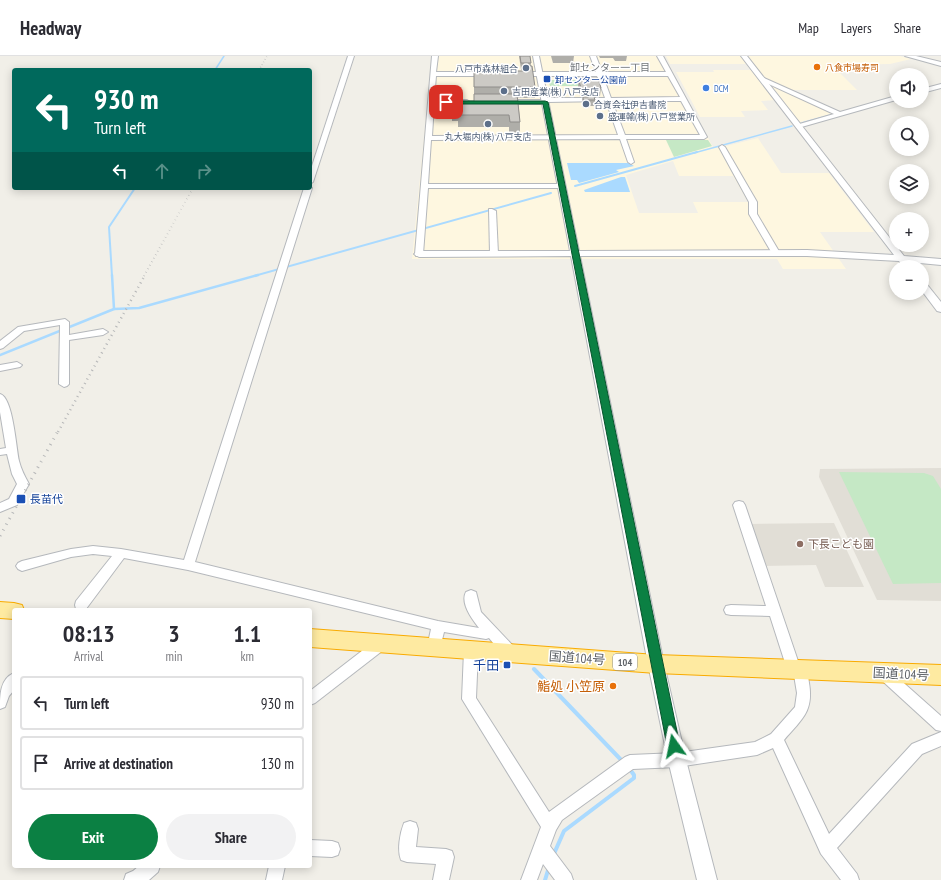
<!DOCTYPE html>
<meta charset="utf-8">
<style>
body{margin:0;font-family:"PT Sans Narrow","Noto Sans JP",sans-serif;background:#f2f2f3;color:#2b2b33;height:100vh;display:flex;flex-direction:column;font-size:15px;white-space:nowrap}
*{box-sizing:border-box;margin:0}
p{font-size:13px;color:#7c7c81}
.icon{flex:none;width:22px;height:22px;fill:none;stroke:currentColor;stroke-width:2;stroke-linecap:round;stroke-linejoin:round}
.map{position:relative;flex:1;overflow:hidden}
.drawer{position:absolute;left:12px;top:552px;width:300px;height:260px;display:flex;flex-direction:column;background:#fff;border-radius:4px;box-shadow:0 2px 10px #0003}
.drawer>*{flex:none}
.guide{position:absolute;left:12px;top:12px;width:300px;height:122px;border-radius:4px;box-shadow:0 2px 10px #0003;background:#00695c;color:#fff;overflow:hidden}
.buttons{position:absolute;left:889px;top:12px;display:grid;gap:8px}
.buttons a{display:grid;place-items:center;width:40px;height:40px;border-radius:50%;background:#fff;box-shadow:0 2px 10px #0003;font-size:20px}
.pin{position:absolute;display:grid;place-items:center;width:34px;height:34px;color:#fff;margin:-17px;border-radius:8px;box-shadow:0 2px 6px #0006}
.me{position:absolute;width:44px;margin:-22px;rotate:348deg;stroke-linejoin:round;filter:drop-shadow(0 0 3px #0008)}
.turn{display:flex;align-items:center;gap:14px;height:84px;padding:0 16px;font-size:18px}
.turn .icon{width:52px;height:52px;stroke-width:2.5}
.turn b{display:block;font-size:28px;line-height:34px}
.lanes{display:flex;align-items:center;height:38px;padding:0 16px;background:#0003;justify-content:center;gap:20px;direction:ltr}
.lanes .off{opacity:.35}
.eta{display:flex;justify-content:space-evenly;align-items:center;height:68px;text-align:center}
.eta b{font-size:24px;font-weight:800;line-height:28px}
.action{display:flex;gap:8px;margin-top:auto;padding:8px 16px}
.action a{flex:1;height:46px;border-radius:24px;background:#0b8043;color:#fff;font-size:16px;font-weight:800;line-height:46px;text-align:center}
.action a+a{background:#f2f2f3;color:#2b2b33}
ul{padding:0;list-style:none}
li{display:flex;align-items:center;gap:12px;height:54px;margin:0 8px 6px;padding:0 8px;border:2px solid #e1e1e2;border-radius:4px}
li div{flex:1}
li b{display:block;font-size:15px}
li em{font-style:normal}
header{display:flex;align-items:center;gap:24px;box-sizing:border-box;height:56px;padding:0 20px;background:#fff;border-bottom:1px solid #e1e1e2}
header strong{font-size:19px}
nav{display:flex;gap:22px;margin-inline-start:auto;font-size:14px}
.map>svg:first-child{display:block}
</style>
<header>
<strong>Headway</strong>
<nav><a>Map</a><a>Layers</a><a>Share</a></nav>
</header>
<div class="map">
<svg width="941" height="824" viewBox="0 0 941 824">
<rect width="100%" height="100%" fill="#f1efe8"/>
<g fill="#fef7e0" fill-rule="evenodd">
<path d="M432,0H663L713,91L718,92L758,82L781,117H829L874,176H820L846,213H783L777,203H412ZM673,105L679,120H733L748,146H693L698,157H639L626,119Z"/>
<path d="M666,0H741L746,8H670Z"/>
<path d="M747,0H900L911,3L890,8L832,9L857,34H790L764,22Z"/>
<path d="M713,14H751L775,44L761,45L768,54L741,55L745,61H700L676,16H714Z"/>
<path d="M769,27L834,57L800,66Z"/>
</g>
<g fill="#e1ded6">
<path d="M941,412V545L877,544L819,421L820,413Z"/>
<path d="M834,467L864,531H825L816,509L763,510L749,468Z"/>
</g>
<g fill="#c5e8c5">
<path d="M548,24H596L598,30H550Z"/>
<path d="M666,84H708L712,90L674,101Z"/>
<path d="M839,416L924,417L933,420L941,433V527L893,528Z"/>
</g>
<g fill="#aadaff">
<path d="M567,107H629L634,110L616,114L619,116L579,127L577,124H571Z"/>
<path d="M621,121H625L630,136H585L584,134Z"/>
</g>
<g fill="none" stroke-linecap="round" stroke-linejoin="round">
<g stroke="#aadaff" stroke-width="1.5">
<path d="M215,14L224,0"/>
<path d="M802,67L831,59"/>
<path d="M694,97L792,70"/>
</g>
<g stroke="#aadaff" stroke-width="2">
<path d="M575,130L697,96"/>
<path d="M112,220L109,171L135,132"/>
<path d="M254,220L551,137"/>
</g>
<g stroke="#aadaff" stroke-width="2.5">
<path d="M112,219L114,253"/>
<path d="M0,299L114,253L139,252L258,219"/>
</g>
<g stroke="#aadaff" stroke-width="4">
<path d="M534,613L624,707"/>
<path d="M553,800L564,775L634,722V719L629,712"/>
<path d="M545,824L549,811"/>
</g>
<g stroke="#b5b8bc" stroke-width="2">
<g id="minor">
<path d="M348,0H354L313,126L310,128V116Z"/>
<path d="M432,0H438L436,16H489L492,18L489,20H436L434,44H467L470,46L467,48H434L432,80L618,79L606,45L548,46L545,48H504L501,46L504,44H542L545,42H605L597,20H518L515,18L518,16H596L590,0H596L602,16H666L657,0H663L707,81L704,83H626L634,106L631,108L628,106L620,83L431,84L428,128H562L565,130L562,132H428L423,198L422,200H416L415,198ZM603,20H668L680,41L611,42ZM612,45H681L700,79H625Z"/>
<path d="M760,22H764L840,56L896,40V44L798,72L796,71V69L834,58L760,24Z"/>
<path d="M941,28V32L922,37V33Z"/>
<path d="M722,89L725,91L757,146V158L780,197L779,199H773L749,158V146L719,91Z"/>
<path d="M310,130L312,132L195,506L438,565L479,572C472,563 460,547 466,536L471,534L476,536L481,556L517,594L519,598L517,602C505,606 496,590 489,582L486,583L444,576L439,596L434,597L429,596L427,592L431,573L188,514L124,502L86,553L81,554L76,553L75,549L76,545L112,500L93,498L71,501L22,515L18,513L16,510L18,507L22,505L71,493L93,490L121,493L184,504L304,132H310Z"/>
<path d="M489,153H492L496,155L498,198L494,200L490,198Z"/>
<path d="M65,263L69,266V279L103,273L108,276L103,279L69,284V328L67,330L64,331L59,328L60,269L24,275L3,292L0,293V285L18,271Z"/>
<path d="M17,306L22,309L20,311L0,315V309Z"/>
<path d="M0,338C13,341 16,392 19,405C21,413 25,421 29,428L17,449L0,456V447L9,443L17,428L12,418L7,398L0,399V393L6,392L0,356Z"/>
<path d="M739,445L743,446L745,449L799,608L805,609C808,615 808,621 809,627C814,656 801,664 784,684L829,778L912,688L941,676V690L922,698L837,792L857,818L859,824H841L821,798L773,692L757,699L677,711L633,713L562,764L556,774L550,790L571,818L573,824H555L543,808L537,824H521L541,771L462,643L464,595L466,591L471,589L476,591L478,595L476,642L549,756L625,701L630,699L677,697L755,686L771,678L795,651L797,637L794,619L789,617L787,613L770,560L731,559L726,558L724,554L726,550L731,549L766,550L733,449L735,446Z"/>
<path d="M381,583L386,584L388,588L386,592L315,647L310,649V635L376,584Z"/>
<path d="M883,611L888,613L941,660V675L936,674L878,621L876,617L878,613Z"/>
<path d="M14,617V634L9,640L5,651L0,653C0,639 0,623 14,617Z"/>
<path d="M410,765L416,767L418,773L416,791L446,793L452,795L454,801L449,824H433L436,808L407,806L401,804C397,794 400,777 404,767Z"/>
<path d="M310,784L332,785L338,787L340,793L338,799L332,801L310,800Z"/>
<path d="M139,810H160L158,816L149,824H124L126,818L133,815Z"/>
<path d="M269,810H285L282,824H266Z"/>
</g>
</g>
<g stroke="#b5b8bc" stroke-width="2">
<g id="tertiary">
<path d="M533,0H539L579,195L807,194L894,199L741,0H747L904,200L941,203V209L909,206L908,209C903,210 902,209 899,205L807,200H580L664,608L686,704L717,824H697L668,704L648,608L571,200L419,201L414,198L419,195H570Z"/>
<path d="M905,0H916L941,6V10Z"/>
<path d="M922,225L925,226L941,246V256L937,255L922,235Z"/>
</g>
</g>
<g stroke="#f9ab00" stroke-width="2">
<g id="trunk">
<path d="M0,546L14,547L22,549L24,554H14V563L0,562Z"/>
<path d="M310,573L656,599L941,609V629L656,617L310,591Z"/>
</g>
</g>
<use href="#minor" fill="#fff" fill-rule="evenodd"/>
<use href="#tertiary" fill="#fff" fill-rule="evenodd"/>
<use href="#trunk" fill="#feeaa1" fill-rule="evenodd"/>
<path stroke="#b6b7b8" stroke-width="1.5" stroke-dasharray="0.5 2.5" stroke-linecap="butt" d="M259,14L267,0"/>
<path stroke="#b6b7b8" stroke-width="2" stroke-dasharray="0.5 3.5" stroke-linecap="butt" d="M144,220L193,132"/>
<path stroke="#b6b7b8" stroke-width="2.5" stroke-dasharray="1 4" stroke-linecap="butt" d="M58,376L145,219"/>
<path stroke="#b6b7b8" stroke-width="3" stroke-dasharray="1 5.5" stroke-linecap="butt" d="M0,480L58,375"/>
</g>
<g fill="#afaea9">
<path d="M519,0H530L531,10L535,31V42H518L520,66V78H509V71H458V65H452V45H474V15H522V14H521Z"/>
<path d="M551,0H574L573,7H553Z"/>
<path d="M599,0H627L626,5H615L613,2H600Z"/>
<path d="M578,22L601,32L600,40H580L578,30Z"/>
<path d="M583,41L595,44V50H583L582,47Z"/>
</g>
<g fill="#cccac5" stroke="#8f8d8a">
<path d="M520,0H530L531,7H521Z"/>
<path d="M522,10H532L535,31H474V15H523Z"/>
<path d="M578,22H598L601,32H581Z"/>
<path d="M474,38H517L520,66H510L509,59H458V53H452V45H474Z"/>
<path d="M583,41H594L595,44H583Z"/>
</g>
<path fill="#0b8043" stroke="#07532c" d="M444,45H545L548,46L680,690L678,694L674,695L669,694L667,690L543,48H446Z"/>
<g fill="#e8710a" stroke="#fff" stroke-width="1.5">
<circle cx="817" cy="11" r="4"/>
<circle cx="613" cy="630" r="4"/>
</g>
<g fill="#5c6f8a" stroke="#fff" stroke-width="1.5">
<circle cx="526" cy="12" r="4"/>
<circle cx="504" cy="35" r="4"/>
<circle cx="586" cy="48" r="4"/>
<circle cx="600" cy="60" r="4"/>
<circle cx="488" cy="68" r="4"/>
</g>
<g fill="#1a4fb4" stroke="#fff" stroke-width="1.5">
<rect x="543" y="19" width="8" height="8" rx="2"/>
<rect x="16" y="438" width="10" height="10" rx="2"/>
<rect x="503" y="605" width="8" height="8" rx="2"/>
</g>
<circle fill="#3f7fe0" stroke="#fff" stroke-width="1.5" cx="706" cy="32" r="4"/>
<circle fill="#8d6e63" stroke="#fff" stroke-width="1.5" cx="800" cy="488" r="4"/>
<g text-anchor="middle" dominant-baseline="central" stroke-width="3" stroke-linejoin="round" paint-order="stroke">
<g font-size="9" fill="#c56008" stroke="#fff" text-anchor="start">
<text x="825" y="11">八食市場寿司</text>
</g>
<g font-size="9" fill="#4e5e75" stroke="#fff" text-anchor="start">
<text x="518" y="12" text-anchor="end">八戸市森林組合</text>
<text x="512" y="35">吉田産業(株) 八戸支店</text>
<text x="594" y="48">合資会社伊吉書院</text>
<text x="608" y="60">盛運輸(株) 八戸営業所</text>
<text x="488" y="80" text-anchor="middle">丸大堀内(株) 八戸支店</text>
</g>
<g font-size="9" fill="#164399" stroke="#fff" text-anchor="start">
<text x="555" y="23">卸センター公園前</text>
</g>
<g font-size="9" fill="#366cbe" stroke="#fff" text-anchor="start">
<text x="714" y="32">DCM</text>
</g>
<g font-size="10" fill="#70757a" stroke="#fff">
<text x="610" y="11">卸センター一丁目</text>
</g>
<rect fill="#fff" stroke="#8f9295" stroke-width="1" x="613" y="598" width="24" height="16" rx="3"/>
<g font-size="10" font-weight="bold" fill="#5f6368">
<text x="625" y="606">104</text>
</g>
<g font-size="11" fill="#164399" stroke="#fff" text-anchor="start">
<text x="30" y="443">長苗代</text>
</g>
<g font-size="11" fill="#785e54" stroke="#fff" text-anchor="start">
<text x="808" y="488">下長こども園</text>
</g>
<g font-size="13" fill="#5f6368" stroke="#fff">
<text transform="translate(577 602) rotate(4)">国道104号</text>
<text transform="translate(901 618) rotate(3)">国道104号</text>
</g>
<g font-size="13" fill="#164399" stroke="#fff" text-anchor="end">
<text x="499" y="609">千田</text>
</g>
<g font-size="13" fill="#c56008" stroke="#fff" text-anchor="end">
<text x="605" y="630">鮨処 小笠原</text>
</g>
</g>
</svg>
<div class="buttons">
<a><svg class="icon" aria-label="sound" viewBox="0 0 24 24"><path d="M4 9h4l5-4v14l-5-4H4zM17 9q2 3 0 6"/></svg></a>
<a><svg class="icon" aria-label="search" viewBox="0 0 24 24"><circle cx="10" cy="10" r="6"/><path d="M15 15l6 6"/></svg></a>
<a><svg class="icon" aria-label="layers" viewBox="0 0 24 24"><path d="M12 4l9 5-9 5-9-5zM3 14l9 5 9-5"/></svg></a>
<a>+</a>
<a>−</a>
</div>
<div class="pin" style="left:446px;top:46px;background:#d93025"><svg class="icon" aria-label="arrive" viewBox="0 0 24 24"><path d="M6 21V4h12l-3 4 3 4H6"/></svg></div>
<svg class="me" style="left:674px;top:690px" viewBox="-20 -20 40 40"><path d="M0-17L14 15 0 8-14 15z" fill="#0b8043" stroke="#fff" stroke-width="4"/></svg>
<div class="guide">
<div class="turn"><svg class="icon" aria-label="left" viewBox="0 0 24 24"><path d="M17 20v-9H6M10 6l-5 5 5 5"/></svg><div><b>930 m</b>Turn left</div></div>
<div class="lanes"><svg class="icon" aria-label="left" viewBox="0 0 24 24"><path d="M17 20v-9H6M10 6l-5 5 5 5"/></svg><svg class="icon off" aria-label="ahead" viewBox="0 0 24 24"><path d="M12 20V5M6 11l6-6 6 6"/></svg><svg class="icon off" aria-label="right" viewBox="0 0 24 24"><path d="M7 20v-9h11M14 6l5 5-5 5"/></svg></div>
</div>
<section class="drawer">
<div class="eta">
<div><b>08:13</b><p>Arrival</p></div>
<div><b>3</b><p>min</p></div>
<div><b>1.1</b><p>km</p></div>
</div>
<ul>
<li><svg class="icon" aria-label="left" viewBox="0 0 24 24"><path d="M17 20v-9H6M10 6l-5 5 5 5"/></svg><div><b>Turn left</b></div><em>930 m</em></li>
<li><svg class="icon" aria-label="arrive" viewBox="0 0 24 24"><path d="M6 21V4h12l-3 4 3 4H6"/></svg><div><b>Arrive at destination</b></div><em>130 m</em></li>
</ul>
<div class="action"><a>Exit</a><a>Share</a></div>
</section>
</div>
